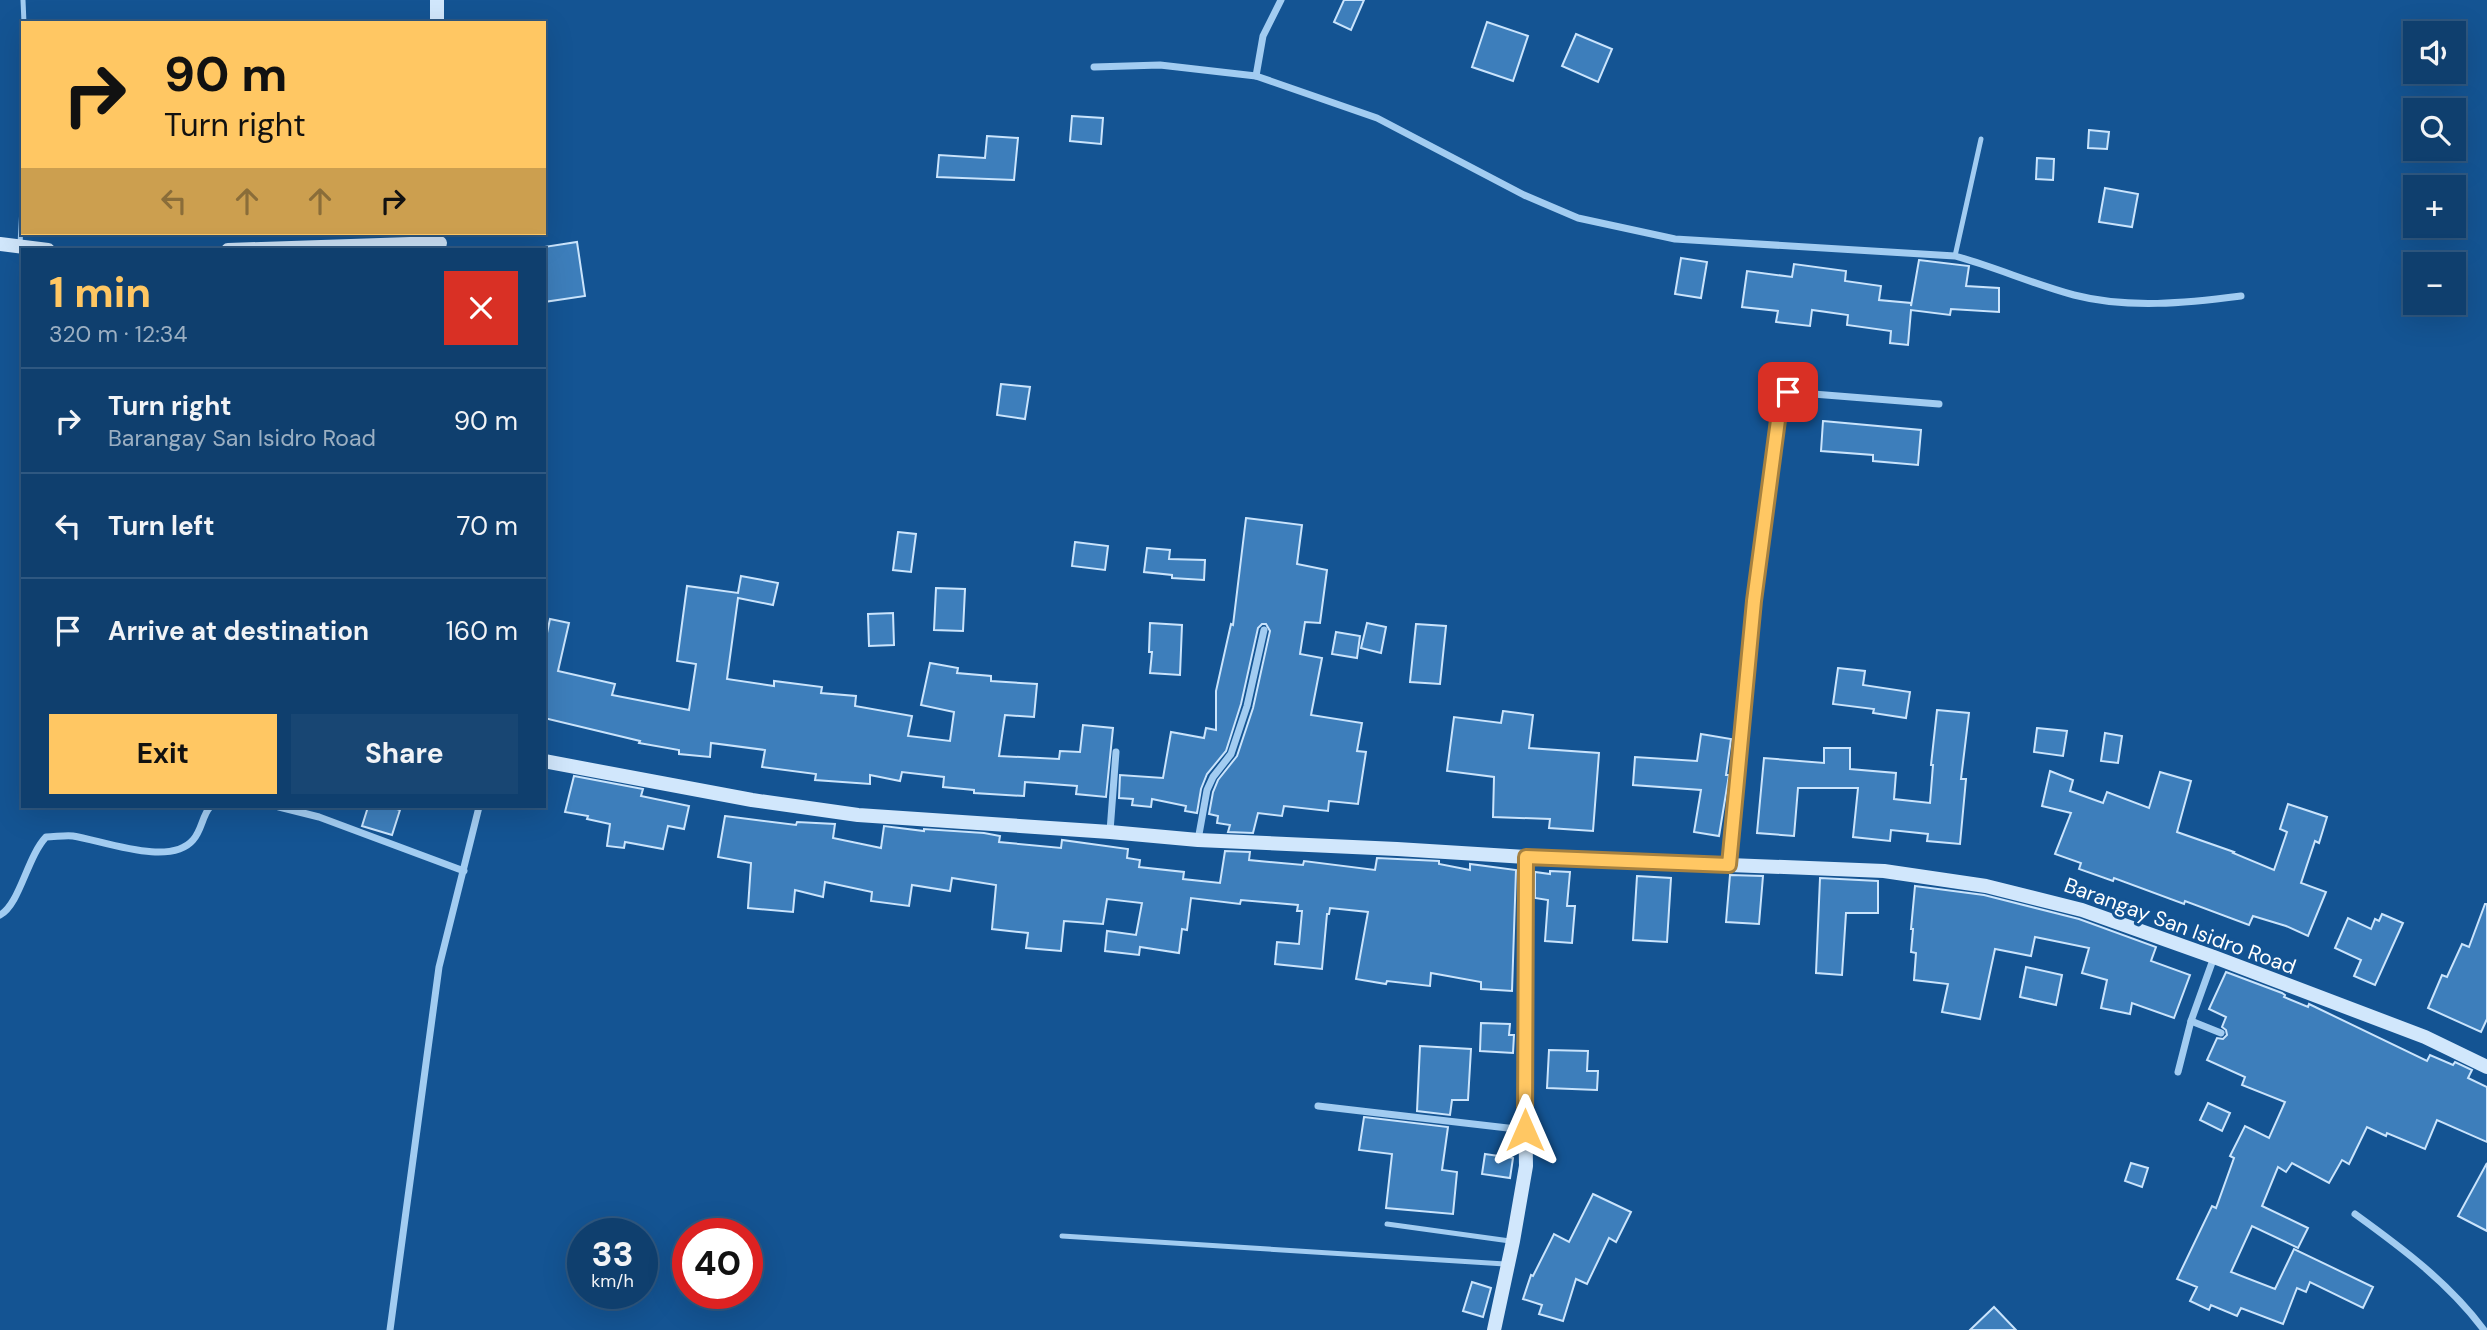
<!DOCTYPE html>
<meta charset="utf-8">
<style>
body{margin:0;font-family:"DM Sans",sans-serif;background:#184673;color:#f1f3f6;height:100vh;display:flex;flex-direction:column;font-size:26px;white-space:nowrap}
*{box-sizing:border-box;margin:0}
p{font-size:23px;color:#9bafc2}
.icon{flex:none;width:38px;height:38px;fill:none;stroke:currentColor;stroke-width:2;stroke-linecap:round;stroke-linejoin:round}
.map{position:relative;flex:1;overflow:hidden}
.sheet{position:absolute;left:21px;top:248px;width:525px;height:560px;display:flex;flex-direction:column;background:#0f3f6e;border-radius:0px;box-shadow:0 7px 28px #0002,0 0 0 2px #2f5881}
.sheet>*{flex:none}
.guide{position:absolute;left:21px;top:21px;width:525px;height:214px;border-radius:0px;box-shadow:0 7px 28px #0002,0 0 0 2px #2f5881;background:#ffc763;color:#111;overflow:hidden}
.fabs{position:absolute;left:2403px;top:21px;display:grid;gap:14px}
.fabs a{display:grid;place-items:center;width:63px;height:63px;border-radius:0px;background:#0f3f6e;box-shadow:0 7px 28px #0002,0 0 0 2px #2f5881;font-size:35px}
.speed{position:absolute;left:567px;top:1218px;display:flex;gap:14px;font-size:35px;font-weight:700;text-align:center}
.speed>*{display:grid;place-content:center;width:91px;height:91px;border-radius:50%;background:#0f3f6e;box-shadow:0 7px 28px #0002,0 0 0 2px #2f5881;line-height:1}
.speed small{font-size:18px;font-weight:400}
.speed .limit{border:10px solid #d22;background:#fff;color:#111}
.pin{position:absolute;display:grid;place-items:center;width:60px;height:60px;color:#fff;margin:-30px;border-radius:14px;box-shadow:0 4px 10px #0006}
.me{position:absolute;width:77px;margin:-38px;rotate:0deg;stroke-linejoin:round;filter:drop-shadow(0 0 5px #0008)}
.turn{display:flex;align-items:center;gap:24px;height:147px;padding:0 28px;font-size:32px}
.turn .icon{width:91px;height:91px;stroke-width:2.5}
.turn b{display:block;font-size:49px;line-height:60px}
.lanes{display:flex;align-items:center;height:66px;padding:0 28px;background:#0003;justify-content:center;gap:35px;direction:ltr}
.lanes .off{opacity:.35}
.round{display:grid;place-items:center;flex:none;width:74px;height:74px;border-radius:0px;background:#184673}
.headline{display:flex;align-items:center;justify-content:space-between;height:119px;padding:0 28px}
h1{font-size:42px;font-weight:700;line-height:52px;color:#ffc763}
.primary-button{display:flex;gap:14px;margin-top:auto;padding:14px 28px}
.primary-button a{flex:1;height:80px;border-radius:0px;background:#ffc763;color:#111;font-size:28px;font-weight:700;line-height:80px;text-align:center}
.primary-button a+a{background:#184673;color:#f1f3f6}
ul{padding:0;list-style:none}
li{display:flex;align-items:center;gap:21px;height:105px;padding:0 28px;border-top:2px solid #2f5881}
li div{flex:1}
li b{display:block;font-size:26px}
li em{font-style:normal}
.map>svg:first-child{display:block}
</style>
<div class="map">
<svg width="2487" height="1330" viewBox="0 0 2487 1330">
<rect width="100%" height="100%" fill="#145493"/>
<g fill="#3d7ebb" stroke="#cae4fc" stroke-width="2">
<path d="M1344,0H1364L1351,30L1334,22Z"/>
<path d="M1487,22L1528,36L1513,81L1472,67Z"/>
<path d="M1576,34L1612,49L1598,82L1562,66Z"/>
<path d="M1072,116L1103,118L1101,144L1070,141Z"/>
<path d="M2089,130L2109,132L2107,149L2088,148Z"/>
<path d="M987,136L1018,138L1014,180L937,177L939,155L985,158Z"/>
<path d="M2037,158L2054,159L2053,180L2036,179Z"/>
<path d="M2105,188L2138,194L2132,227L2099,222Z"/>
<path d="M577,242L585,296L544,302V247Z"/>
<path d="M1681,258L1707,262L1701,298L1675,294Z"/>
<path d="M1919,260L1969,266L1966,286L1999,288V312L1951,309L1950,315L1911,310L1908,345L1890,343L1891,331L1847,325L1848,315L1812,310L1810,326L1776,322L1778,311L1742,307L1747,271L1792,277L1794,264L1846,271L1845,281L1881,286L1879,300L1911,303V306Z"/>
<path d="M1001,384L1030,387L1025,419L997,415Z"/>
<path d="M1823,421L1921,430L1918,465L1873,461V455L1821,451Z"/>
<path d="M1246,518L1302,525L1297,564L1327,570L1320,623L1305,622L1300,654L1322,658L1311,715L1362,723L1357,751L1366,752L1358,804L1329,801L1328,811L1284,806L1282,816L1258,813L1253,833L1228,832L1230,825L1217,823L1218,816L1209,814L1213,792L1218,780L1237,756L1253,708L1270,631L1266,624H1262L1258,628L1241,704L1226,751L1207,774L1201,789L1197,813L1185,811L1186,806L1152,799L1151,807L1132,805L1133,799L1119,798L1120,775L1163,778L1171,732L1204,738L1206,728L1216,730V691L1231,624L1233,625Z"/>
<path d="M898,532L916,534L911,572L893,570Z"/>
<path d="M1075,542L1108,546L1105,570L1072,566Z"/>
<path d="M1147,548L1170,550L1169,559L1205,560L1204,580L1172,578V575L1144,572Z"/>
<path d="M741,576L778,583L773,605L738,598L727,679L774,686V681L822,687L821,693L856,696L855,706L912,716L908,736L950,741L954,712L921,705L930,663L958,668L957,673L991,676V681L1037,684L1034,717L1005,715L999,756L1059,759L1060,751L1080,752L1083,725L1113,728L1106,797L1076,794L1077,786L1025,782L1024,796L974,793V790L943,787L944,777L902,772L900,781L870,775V784L815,780L816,774L762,767L765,750L711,743L710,757L679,754V750L639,743L640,741L544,718V647L550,619L569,623L558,671L615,684L612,695L689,710L696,664L677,661L687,586L738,593Z"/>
<path d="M936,588L965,589L963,631L934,630Z"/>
<path d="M893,613L894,645L869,646L868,614Z"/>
<path d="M1150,623L1182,625L1180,675L1150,673L1152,652H1149Z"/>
<path d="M1367,623L1386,627L1381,653L1361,648Z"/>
<path d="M1416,624L1446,626L1440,684L1410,682Z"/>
<path d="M1336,632L1360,636L1357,658L1332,654Z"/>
<path d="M1838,668L1865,671L1863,685L1910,692L1906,718L1873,713L1874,709L1833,704Z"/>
<path d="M1937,710L1969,713L1961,779H1966L1960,844L1927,841L1928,834L1891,830L1890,841L1853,837L1858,788H1798L1794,836L1757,833L1764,758L1824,763V748H1850V769L1896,773L1894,799L1930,803L1933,765H1931Z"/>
<path d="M1503,711L1533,715L1529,748L1599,753L1593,831L1549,828L1550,819L1493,817L1494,777L1447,771L1454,717L1501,723Z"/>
<path d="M2037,728L2067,731L2063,756L2034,752Z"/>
<path d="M2105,733L2122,736L2118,763L2101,761Z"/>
<path d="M1701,734L1731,739L1726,775H1729L1719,836L1694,832L1701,790L1633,785L1635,757L1697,761Z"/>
<path d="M2050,771L2073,780L2070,791L2103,803L2107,792L2149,808L2160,772L2191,781L2177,832L2234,852L2233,853L2274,870L2287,832L2280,829L2288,804L2327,817L2319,843L2315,841L2301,883L2326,892L2308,936L2286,926L2253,916L2249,925L2185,901L2184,904L2114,878L2113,881L2079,869L2081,863L2055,854L2071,813L2042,806Z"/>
<path d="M574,776L643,789L641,796L689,806L684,829L668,826L663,849L625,842L624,848L607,846L610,824L587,819L588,816L565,812Z"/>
<path d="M368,807H390L400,810L392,835L362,826Z"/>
<path d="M725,816L796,825L797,822L835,824L833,838L881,848L884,826L924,831V829L984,833L1000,836L999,842L1061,848L1062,840L1128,849L1127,858L1140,860L1139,867L1184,872L1183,879L1220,883L1225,851L1250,852L1249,860L1303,865L1304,861L1375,870L1377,858L1439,861V864L1470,870V864L1516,870L1512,991L1481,989V982L1431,973L1430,986L1387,981L1386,984L1356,979L1368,912L1330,908L1329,914H1327L1322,969L1275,964L1277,942L1299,944L1302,911H1297L1298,905L1241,900L1240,904L1191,898L1187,930L1182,929L1179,953L1140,947L1139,955L1105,951L1107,931L1136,935L1142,903L1107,899L1103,924L1064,921L1061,951L1026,948L1028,933L992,929L996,885L952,878L950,891L912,885L909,906L871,901L872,892L825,882L823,897L795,890L793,912L748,908L751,863L718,857Z"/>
<path d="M1550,871L1570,872L1567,906H1575L1572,943L1545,941L1548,900L1535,898V872L1550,874Z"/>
<path d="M1730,875L1763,876L1759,924L1726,922Z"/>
<path d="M1637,876L1671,878L1667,942L1633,940Z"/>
<path d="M1820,878L1878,881V913H1846L1842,975L1816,973Z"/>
<path d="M1915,886L1984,895L2079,919L2156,947L2151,961L2190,975L2174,1018L2132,1003L2130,1014L2101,1008L2107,980L2082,973L2089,948L2035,937L2031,956L1995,949L1980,1019L1942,1012L1948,984L1914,980L1916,953L1911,952L1913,929H1911Z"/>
<path d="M2485,904H2487V1019L2481,1032L2428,1008L2442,975L2447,977L2462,944L2469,947Z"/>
<path d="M2382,914L2403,923L2375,985L2354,976L2361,960L2335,948L2348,918L2371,929L2375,919L2379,921Z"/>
<path d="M2026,967L2062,975L2056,1005L2020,997Z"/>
<path d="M2226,972L2282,993L2285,995L2284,997L2308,1007L2309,1004L2427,1061L2430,1055L2453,1065L2455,1062L2472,1070L2468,1078L2487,1087V1142L2437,1120L2425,1149L2387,1133L2386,1136L2367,1127L2349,1164L2342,1160L2329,1183L2292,1163L2286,1172L2278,1167L2262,1206L2308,1228L2298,1248L2252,1226L2231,1272L2275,1289L2294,1249L2373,1287L2363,1308L2310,1282L2306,1292L2297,1288L2283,1324L2241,1308L2237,1316L2211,1305L2209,1310L2190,1301L2197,1287L2177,1279L2212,1206L2216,1208L2234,1158L2230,1156L2245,1126L2269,1138L2285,1102L2242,1085L2245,1077L2207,1060L2217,1038L2223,1039L2227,1035L2226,1030L2222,1027L2226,1017L2209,1009Z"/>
<path d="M1481,1023L1510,1024L1509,1035H1514L1513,1053L1480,1051Z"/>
<path d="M1420,1046L1471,1049L1468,1100H1452L1450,1115L1417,1111Z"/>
<path d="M1549,1050L1588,1051L1587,1071H1598L1597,1090L1547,1088Z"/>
<path d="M2208,1103L2230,1113L2222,1131L2200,1120Z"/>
<path d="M1364,1117L1448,1127L1442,1170L1457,1172L1453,1214L1386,1208L1392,1154L1359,1150Z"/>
<path d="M1485,1154L1513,1158L1510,1178L1482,1174Z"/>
<path d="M2131,1163L2148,1168L2142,1187L2125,1181Z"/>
<path d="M2487,1163V1231L2458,1216Z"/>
<path d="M1593,1194L1631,1212L1616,1242L1609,1238L1587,1284L1576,1279L1563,1321L1539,1314L1542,1305L1523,1299L1531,1275L1533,1276L1554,1234L1569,1242Z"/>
<path d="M1472,1282L1491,1288L1483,1317L1463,1311Z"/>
<path d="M1994,1307L2016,1330H1970Z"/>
</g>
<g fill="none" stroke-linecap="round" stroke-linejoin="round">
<g stroke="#a2ccf1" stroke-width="5">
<path d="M23,0L24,23"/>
<path d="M20,244L23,189"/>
<path d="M1955,256L1981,139"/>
<path d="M1387,1224L1510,1241"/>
<path d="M1062,1236L1505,1264"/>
</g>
<g stroke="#a2ccf1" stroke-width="7">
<path d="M1094,67L1160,65L1256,76L1377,118L1524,195L1578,218L1675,239L1955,256C1995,267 2033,284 2074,295C2128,309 2187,303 2241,296"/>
<path d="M1256,76L1263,36L1281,0"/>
<path d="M279,807L319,817L464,871"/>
<path d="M1110,831L1116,752"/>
<path d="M1198,840L1207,790L1213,777L1231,754L1247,706L1264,630"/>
<path d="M1729,865L1754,601L1783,397L1788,392L1939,404"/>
<path d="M0,915C20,904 27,857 46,837C55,837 65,835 73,836C104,841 170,867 193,840C202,830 202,816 210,807"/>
<path d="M2191,1021L2221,1033"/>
<path d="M2178,1072L2191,1021L2214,957"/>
<path d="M1318,1106L1525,1130"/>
<path d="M2355,1214C2402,1248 2449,1283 2484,1330"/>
<path d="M390,1330L439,967L479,807"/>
</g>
<g stroke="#d1e7fc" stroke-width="14">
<path d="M437,0V23"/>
<path d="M0,244L48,250"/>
<path d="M228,250L440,243"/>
<path d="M544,761L752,800L858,815L1110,832L1198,840L1397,849L1526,857"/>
<path d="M1494,1330L1513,1241L1526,1166L1524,1042L1526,857L1884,871L1986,886L2082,910L2214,957L2425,1037L2487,1067"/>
</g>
</g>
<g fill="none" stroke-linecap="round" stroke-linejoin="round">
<g stroke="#a68140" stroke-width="18">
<path id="route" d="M1525,1130L1526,857L1729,865L1754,601L1780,405L1783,397L1788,392"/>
</g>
<use href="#route" stroke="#ffc763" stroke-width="12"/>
</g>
<g text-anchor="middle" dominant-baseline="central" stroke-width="6" stroke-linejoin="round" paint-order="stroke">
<g font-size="21" fill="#fff" stroke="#145493">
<text transform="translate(2180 926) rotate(20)">Barangay San Isidro Road</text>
</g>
</g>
</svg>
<div class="fabs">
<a><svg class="icon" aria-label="sound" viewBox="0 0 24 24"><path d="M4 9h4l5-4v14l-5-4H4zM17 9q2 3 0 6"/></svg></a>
<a><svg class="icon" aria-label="search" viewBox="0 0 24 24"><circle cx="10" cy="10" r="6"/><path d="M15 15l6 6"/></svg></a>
<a>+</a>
<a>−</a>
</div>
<div class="speed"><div>33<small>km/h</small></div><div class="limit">40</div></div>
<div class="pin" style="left:1788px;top:392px;background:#d93025"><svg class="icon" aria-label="arrive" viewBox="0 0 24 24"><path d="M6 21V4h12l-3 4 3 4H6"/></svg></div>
<svg class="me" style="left:1525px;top:1130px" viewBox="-20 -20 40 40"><path d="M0-17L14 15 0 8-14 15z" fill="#ffc763" stroke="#fff" stroke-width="4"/></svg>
<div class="guide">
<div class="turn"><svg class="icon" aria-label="right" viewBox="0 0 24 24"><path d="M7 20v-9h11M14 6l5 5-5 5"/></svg><div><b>90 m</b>Turn right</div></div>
<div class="lanes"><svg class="icon off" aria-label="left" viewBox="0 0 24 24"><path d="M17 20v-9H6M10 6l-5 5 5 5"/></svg><svg class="icon off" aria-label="ahead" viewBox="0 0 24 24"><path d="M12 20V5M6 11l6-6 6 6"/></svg><svg class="icon off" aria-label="ahead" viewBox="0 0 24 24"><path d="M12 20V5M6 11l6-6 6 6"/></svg><svg class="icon" aria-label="right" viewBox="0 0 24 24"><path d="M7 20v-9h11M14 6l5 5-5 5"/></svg></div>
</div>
<section class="sheet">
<div class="headline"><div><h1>1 min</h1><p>320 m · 12:34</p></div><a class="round" style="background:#d93025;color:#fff"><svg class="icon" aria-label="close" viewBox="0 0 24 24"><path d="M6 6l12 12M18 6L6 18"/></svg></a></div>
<ul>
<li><svg class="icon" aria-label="right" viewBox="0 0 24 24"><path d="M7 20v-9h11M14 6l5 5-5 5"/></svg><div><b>Turn right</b><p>Barangay San Isidro Road</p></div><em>90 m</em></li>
<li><svg class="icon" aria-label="left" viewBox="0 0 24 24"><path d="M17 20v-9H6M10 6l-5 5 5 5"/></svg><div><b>Turn left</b></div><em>70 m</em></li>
<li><svg class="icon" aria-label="arrive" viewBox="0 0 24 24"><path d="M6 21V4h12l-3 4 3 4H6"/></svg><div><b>Arrive at destination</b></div><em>160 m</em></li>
</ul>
<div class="primary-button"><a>Exit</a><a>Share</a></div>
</section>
</div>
